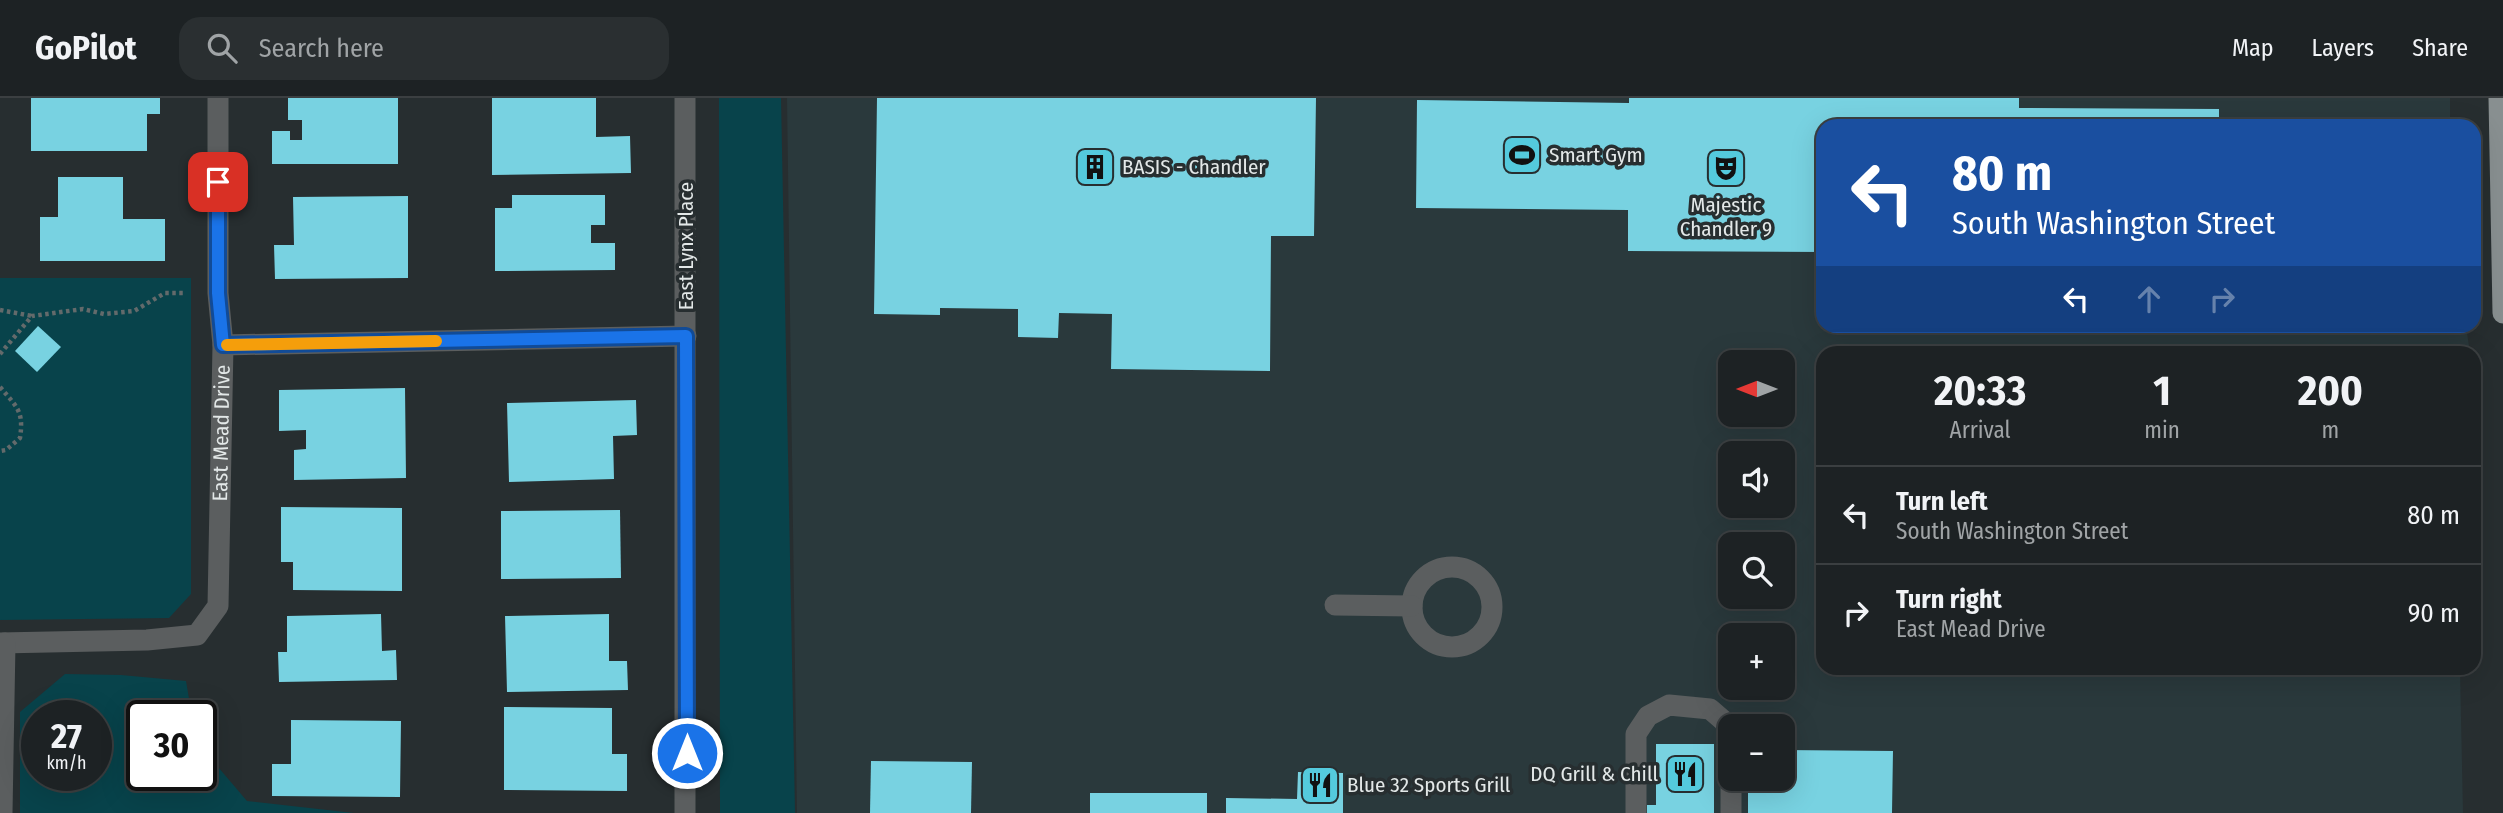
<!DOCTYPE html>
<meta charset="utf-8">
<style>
body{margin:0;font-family:"Fira Sans Condensed",sans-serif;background:#2a2f31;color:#f1f3f6;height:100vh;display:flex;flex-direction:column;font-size:26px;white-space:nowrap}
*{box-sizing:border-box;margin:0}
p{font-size:23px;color:#a0a4a6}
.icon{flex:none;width:38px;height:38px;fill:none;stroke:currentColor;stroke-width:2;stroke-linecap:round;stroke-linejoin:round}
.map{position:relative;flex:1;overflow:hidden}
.drawer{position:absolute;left:1816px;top:248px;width:665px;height:329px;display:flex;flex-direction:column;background:#1d2224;border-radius:21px;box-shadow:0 7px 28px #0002,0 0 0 2px #3b3f41}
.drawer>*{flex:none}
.guide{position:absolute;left:1816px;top:21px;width:665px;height:214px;border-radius:21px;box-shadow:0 7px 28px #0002,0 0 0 2px #3b3f41;background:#1a4fa0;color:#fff;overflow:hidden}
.needle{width:46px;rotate:270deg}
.buttons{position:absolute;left:1718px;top:252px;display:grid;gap:14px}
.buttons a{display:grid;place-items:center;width:77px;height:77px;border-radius:14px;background:#1d2224;box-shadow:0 7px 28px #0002,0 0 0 2px #3b3f41;font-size:35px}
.speed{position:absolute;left:21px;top:602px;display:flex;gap:14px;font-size:35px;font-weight:700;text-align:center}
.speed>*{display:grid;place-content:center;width:91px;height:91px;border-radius:50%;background:#1d2224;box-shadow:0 7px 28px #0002,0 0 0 2px #3b3f41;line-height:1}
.speed small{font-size:18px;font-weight:400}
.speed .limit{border:4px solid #111;border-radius:10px;background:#fff;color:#111}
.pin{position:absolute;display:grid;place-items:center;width:60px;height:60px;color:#fff;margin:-30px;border-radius:14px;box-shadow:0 4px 10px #0006}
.me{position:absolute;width:77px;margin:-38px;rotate:0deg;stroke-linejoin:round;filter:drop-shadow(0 0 5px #0008)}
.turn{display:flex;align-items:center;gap:24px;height:147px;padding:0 21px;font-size:32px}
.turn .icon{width:91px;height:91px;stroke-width:2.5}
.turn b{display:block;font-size:49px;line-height:60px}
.lanes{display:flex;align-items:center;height:66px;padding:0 21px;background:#0003;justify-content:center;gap:35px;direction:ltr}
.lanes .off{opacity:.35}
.eta{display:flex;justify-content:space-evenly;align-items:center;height:119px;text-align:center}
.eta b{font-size:42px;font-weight:700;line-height:49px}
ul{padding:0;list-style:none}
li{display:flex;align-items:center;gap:21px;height:98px;padding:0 21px;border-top:2px solid #3b3f41}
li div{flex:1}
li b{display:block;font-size:26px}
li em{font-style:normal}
header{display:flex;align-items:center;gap:42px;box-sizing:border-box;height:98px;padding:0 35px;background:#1d2224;border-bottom:2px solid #3b3f41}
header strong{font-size:33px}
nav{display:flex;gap:38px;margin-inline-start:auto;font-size:24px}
.search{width:490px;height:63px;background:#2a2f31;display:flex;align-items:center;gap:18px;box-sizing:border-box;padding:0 24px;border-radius:21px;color:#a0a4a6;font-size:26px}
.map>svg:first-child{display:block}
</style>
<header>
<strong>GoPilot</strong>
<div class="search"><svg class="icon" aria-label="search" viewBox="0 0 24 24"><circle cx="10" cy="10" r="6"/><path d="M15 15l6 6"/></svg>Search here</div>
<nav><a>Map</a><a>Layers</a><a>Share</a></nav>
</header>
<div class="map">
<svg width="2503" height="715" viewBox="0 0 2503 715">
<rect width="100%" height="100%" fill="#272e30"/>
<path fill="#2a393c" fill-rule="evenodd" d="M787,0H2450V28H1824V228H2466L2470,255L1824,256V570L2460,571L2463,715H797ZM1731,264H1783V317H1731ZM1731,355H1783V408H1731ZM1731,446H1783V499H1731ZM1731,537H1783V590H1731ZM1731,628H1783V681H1731Z"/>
<g fill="#08434b" fill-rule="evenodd">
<path d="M719,0H781L795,715H720Z"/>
<path d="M0,180H191V496L169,520L0,522Z"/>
<path d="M65,576L121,577L186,583L192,618H142V677H201V649L247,703L354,715H20V614ZM37,618H96V677H37Z"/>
</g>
<g fill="#78d2e1">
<path d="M31,0H160V16H147V53H31Z"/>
<path d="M288,0H398V66H272V33H290V42H302V22H288Z"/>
<path d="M492,0H596V39L630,38L631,75L492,77Z"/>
<path d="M877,0H1316L1314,138H1271L1270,273L1111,271L1112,216L1059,215L1058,240L1018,239V211L940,210V217L874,216Z"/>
<path d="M1629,0H2019V10L2219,11V28H1824V154L1628,153V112L1416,110L1417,2L1629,5Z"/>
<path d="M58,79H123V121H165V163H40V119H58Z"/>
<path d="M512,97H605V127H591V145H615V172L495,173V110H512Z"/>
<path d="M408,98V180L275,181L274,147H294L293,99Z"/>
<path d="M38,228L61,249L37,274L15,253Z"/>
<path d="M405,290L406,380L294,382V352L306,351V332L279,333V292Z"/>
<path d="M636,302L637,337L613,338L614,381L509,384L507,305Z"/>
<path d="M281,409L402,410V493L293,492V464H281Z"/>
<path d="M620,412L621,480L501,481V413Z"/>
<path d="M381,516L382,553L396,552L397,582L279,584L278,554H287V518Z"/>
<path d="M609,516V563H627L628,592L507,594L505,518Z"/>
<path d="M504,609L612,610V656H627V693L504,692Z"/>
<path d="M291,622L401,623L400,699L272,698V666H291Z"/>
<path d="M1656,646H1714V715H1647V707H1656Z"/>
<path d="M1783,652L1893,653L1892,715H1748V681H1783Z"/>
<path d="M871,663L972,664L971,715H870Z"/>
<path d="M1298,674L1343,675V715H1226V700L1297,701Z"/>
<rect x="1090" y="695" width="117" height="20"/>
</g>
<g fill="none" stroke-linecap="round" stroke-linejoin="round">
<g stroke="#636a6b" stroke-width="4.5" stroke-dasharray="3.5 3.5" stroke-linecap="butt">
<path d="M0,212L32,218"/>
<path d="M0,256L32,218L83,211L104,216L134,213L165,195H184"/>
<path d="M0,289C17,309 24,313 20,340L6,352L0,353"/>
</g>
<g stroke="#5b5e5f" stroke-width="21">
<path d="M223,247L686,238"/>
<circle cx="1452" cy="509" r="40"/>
<path d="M1335,507L1412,508"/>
<path id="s1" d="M0,545L147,542L197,537L218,508L223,247L218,195V0"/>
<path d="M1731,681V715"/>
<path d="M2,715L5,545"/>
<path d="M685,715V0"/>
<path d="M1636,715V636L1648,618L1669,607L1710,611L1725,624L1731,645"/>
</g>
<path stroke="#888f90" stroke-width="21" d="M2499,0L2503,215"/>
</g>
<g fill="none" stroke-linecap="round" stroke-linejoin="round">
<g stroke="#114b97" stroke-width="18">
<path id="route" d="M218,84V195L223,247L686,238L687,655"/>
</g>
<use href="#route" stroke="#1a73e8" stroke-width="12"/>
<path stroke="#f59e0b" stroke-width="12" d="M227,247L436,243"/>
</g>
<defs>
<g id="stadium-square" transform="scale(2.0125)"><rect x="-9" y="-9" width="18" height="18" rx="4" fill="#54cadd" stroke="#272e30"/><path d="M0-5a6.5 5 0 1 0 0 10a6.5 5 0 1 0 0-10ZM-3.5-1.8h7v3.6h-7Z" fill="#111"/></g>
<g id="building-square" transform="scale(2.0125)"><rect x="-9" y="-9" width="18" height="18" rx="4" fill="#54cadd" stroke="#272e30"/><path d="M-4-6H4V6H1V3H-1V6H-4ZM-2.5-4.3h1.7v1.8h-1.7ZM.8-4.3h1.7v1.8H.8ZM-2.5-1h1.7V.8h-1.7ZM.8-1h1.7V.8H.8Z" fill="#111"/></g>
<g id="theatre-square" transform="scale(2.0125)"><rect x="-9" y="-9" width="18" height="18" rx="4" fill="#54cadd" stroke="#272e30"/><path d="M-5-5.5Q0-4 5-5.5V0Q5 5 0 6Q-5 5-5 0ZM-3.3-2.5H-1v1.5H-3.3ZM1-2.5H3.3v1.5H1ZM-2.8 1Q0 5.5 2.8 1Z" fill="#111"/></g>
<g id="restaurant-square" transform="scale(2.0125)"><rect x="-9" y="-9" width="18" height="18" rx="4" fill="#54cadd" stroke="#272e30"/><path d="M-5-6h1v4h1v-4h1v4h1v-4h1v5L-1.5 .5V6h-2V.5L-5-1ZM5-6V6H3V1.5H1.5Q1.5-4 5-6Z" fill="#111"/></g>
</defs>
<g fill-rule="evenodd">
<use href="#stadium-square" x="1522" y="57"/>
<use href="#building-square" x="1095" y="69"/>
<use href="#theatre-square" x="1726" y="70"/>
<use href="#restaurant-square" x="1685" y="676"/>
<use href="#restaurant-square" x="1320" y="687"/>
</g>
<g text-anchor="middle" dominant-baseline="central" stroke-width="7" stroke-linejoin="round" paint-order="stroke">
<g font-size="21" fill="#e3e8e8" stroke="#272e30" text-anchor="start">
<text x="1549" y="57">Smart Gym</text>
<text x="1122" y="69">BASIS - Chandler</text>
<text x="1726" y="107" text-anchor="middle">Majestic<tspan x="1726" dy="24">Chandler 9</tspan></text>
<text x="1658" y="676" text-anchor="end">DQ Grill &amp; Chill</text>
<text x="1347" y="687">Blue 32 Sports Grill</text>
</g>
<g font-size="21" fill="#e3e8e8" stroke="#272e30">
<text transform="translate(686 148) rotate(-90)">East Lynx Place</text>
<text stroke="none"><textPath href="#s1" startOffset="406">East Mead Drive</textPath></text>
</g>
</g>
</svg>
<div class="buttons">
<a><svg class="needle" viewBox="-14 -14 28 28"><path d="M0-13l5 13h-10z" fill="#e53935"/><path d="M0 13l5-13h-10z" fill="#a0a4a6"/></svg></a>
<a><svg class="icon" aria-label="sound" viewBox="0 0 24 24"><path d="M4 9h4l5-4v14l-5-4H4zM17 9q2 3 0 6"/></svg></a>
<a><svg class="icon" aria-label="search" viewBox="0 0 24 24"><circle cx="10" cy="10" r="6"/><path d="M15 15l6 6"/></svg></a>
<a>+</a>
<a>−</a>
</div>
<div class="speed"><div>27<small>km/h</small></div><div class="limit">30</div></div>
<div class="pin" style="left:218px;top:84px;background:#d93025"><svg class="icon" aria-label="arrive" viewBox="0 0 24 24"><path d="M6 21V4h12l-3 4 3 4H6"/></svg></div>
<svg class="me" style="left:687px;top:655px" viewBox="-20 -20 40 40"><circle r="17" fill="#1a73e8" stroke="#fff" stroke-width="3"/><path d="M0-11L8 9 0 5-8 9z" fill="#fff"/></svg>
<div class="guide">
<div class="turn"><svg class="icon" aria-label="left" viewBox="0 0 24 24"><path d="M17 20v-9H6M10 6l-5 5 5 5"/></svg><div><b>80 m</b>South Washington Street</div></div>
<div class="lanes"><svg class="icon" aria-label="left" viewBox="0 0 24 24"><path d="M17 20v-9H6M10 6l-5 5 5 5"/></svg><svg class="icon off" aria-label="ahead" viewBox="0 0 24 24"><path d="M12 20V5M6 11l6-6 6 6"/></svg><svg class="icon off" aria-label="right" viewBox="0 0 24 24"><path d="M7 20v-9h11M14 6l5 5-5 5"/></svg></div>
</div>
<section class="drawer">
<div class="eta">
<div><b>20:33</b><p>Arrival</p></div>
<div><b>1</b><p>min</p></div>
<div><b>200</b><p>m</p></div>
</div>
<ul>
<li><svg class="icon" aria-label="left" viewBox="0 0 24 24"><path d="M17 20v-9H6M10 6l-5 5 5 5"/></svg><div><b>Turn left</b><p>South Washington Street</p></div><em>80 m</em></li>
<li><svg class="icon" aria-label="right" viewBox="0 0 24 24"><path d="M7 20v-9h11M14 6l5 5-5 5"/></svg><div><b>Turn right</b><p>East Mead Drive</p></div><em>90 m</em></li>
</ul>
</section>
</div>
